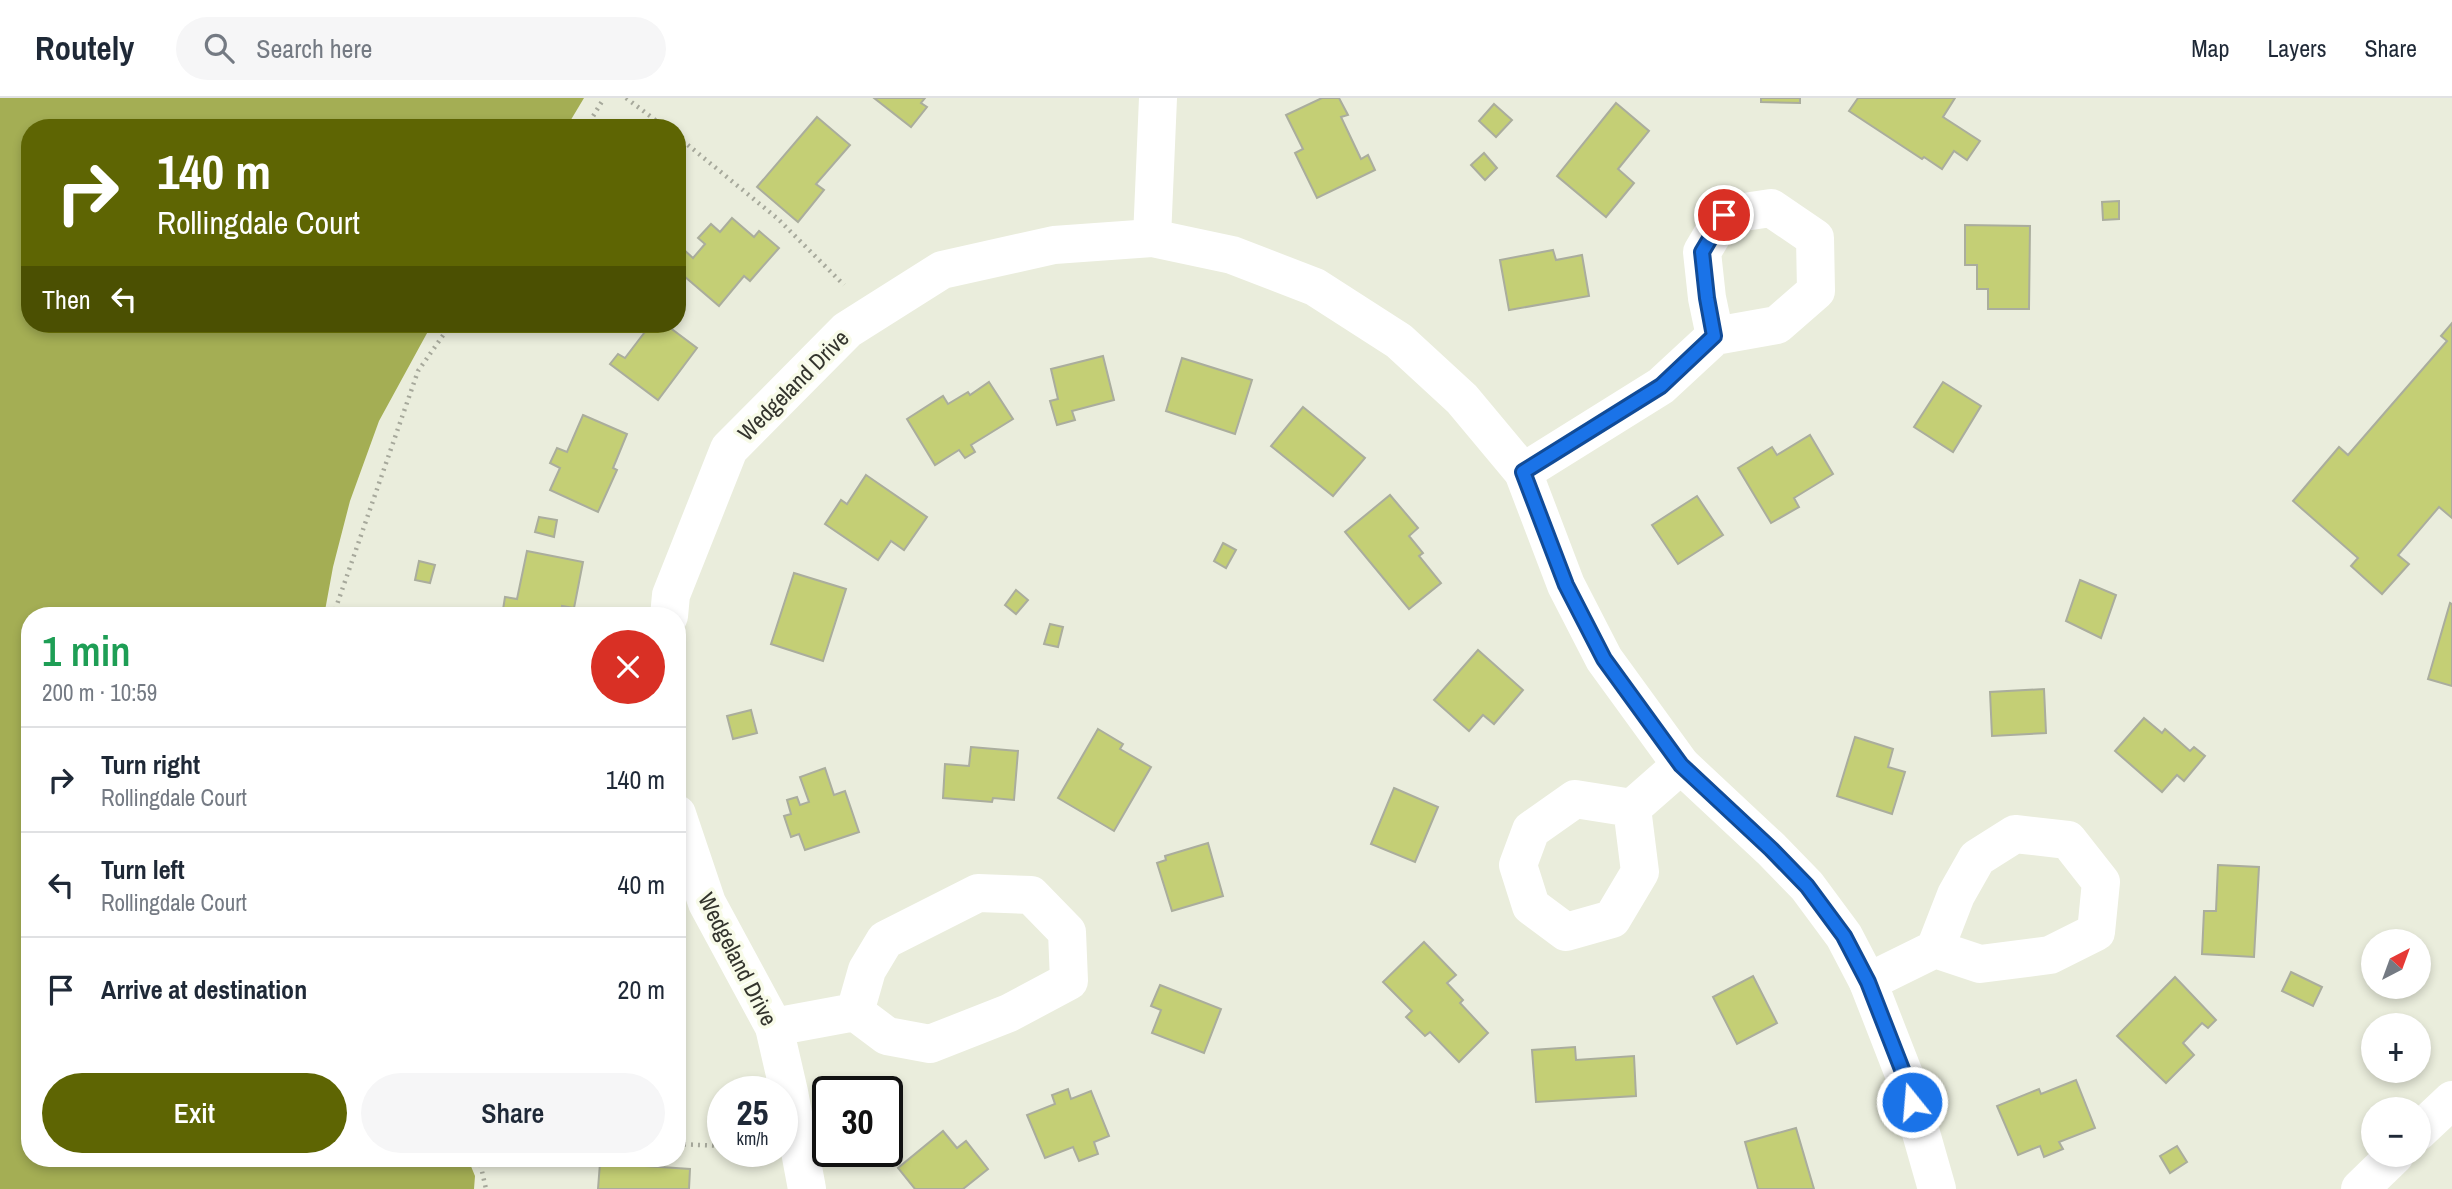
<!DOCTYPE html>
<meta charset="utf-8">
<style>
body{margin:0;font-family:"Archivo Narrow",sans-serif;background:#f6f6f7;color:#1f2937;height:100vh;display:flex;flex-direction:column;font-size:26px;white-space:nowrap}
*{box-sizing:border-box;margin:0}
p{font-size:23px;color:#747a83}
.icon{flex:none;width:38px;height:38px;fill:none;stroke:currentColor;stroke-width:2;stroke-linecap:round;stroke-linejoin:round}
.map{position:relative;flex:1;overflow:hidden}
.sheet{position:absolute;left:21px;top:509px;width:665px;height:560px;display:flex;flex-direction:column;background:#fff;border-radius:28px;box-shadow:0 4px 10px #0003}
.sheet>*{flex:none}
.hud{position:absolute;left:21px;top:21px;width:665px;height:214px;border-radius:28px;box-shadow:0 4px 10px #0003;background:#5e6503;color:#fff;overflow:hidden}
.needle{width:46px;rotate:41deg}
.fabs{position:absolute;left:2361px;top:831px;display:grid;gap:14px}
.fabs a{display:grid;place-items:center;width:70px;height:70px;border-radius:50%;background:#fff;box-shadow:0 4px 10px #0003;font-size:35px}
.speed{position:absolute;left:707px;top:978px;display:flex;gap:14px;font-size:35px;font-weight:700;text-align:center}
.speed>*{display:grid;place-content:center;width:91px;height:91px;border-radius:50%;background:#fff;box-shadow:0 4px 10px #0003;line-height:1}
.speed small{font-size:18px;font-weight:400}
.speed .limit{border:4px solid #111;border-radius:10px;background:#fff;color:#111}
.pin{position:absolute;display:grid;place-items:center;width:60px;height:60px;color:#fff;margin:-30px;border:4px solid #fff;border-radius:50%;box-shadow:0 2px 7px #0007}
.me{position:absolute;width:77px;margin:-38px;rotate:343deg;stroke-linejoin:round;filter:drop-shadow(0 0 5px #0008)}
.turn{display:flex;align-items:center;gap:24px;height:147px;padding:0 21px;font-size:32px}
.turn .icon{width:91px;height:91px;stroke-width:2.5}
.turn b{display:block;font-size:49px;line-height:60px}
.then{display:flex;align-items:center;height:66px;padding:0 21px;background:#0003;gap:14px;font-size:26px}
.round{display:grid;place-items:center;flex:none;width:74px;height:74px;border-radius:37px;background:#f6f6f7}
.head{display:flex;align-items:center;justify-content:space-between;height:119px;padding:0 21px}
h1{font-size:42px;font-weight:600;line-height:52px;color:#1e9e55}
.button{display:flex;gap:14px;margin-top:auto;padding:14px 21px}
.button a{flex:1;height:80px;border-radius:42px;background:#5e6503;color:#fff;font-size:28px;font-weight:600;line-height:80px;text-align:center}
.button a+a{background:#f6f6f7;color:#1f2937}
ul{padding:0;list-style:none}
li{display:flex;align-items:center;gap:21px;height:105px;padding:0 21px;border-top:2px solid #e0e1e3}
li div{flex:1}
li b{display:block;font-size:26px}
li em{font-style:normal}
header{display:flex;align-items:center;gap:42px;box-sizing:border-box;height:98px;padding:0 35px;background:#fff;border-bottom:2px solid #e0e1e3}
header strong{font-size:33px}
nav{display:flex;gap:38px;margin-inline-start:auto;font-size:24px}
.search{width:490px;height:63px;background:#f6f6f7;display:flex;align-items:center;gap:18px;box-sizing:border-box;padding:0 24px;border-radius:38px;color:#747a83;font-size:26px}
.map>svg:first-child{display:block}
</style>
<header>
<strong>Routely</strong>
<div class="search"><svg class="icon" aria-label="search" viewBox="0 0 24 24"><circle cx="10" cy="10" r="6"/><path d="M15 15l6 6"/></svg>Search here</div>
<nav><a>Map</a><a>Layers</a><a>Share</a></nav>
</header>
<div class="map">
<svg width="2452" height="1091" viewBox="0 0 2452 1091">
<rect width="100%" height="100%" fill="#eaeddc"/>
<path fill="#a4ae54" d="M0,0H584L566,30H30V226H432L379,323L350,403L333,469L324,518H30V1060L468,1061L475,1078L474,1091H0Z"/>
<g fill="#c4cf75" stroke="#aaad9d" stroke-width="2">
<path d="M874,0H925L921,5L927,9L911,29Z"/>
<path d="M1322,0H1339L1348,17L1341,19L1361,61L1368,57L1375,72L1317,100L1295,55L1303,51L1286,17Z"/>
<path d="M1761,0H1800V5L1761,4Z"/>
<path d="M1858,0H1955L1943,19L1980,43L1967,62L1954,53L1942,71L1924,59L1922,61L1849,13Z"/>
<path d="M1616,5L1649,33L1618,71L1634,85L1606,119L1557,78Z"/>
<path d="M1494,6L1512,22L1496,39L1479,23Z"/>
<path d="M817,19L850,47L816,86L824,92L798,124L757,89Z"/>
<path d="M1484,55L1497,70L1485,82L1471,67Z"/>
<path d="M2119,103V121L2103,122L2102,104Z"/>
<path d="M732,120L754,139L759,133L779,150L750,183L744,178L719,208L677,172V158L683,151L693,160L705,146L698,140L711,126L720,134Z"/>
<path d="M1965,127L2030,128L2029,211H1988V191H1977V167H1965Z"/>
<path d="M1553,152L1556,162L1582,157L1589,198L1509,212L1500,162Z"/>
<path d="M2452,225V420L2439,409L2398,457L2409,466L2382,496L2351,468L2358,460L2293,403L2339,349L2348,357L2447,243L2441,238Z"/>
<path d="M651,226H665L697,250L658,302L610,266L618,256L625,260Z"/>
<path d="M1103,258L1114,302L1072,313L1075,322L1057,327L1050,303L1058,301L1051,271Z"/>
<path d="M1182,260L1252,282L1235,336L1166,313Z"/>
<path d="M989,284L1013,321L971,347L975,354L965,360L959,352L935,367L907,321L943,298L948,306L968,294L970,297Z"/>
<path d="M1943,284L1981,308L1953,354L1914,329Z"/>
<path d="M1303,309L1365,360L1333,398L1271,348Z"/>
<path d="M583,317L627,336L613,370L617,372L598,414L550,392L560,370L550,365L557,350L567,354Z"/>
<path d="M1810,337L1833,376L1794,400L1799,409L1771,425L1738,370L1772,349L1777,357Z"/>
<path d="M866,377L927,419L904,452L891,443L878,462L825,426L841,402L847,406Z"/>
<path d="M1390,397L1418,430L1409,438L1423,455L1419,458L1441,485L1409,511L1345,434Z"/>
<path d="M1697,398L1723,437L1678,466L1652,427Z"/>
<path d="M539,419L557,422L554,439L535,434Z"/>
<path d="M1223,445L1236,452L1226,470L1214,463Z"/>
<path d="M527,453L583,464L574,510L562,508L560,518H502L505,499L517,501Z"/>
<path d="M419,463L435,467L430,485L415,482Z"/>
<path d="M794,475L846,491L823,563L771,546Z"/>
<path d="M2080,482L2116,497L2101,540L2066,523Z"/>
<path d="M1016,492L1028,502L1016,516L1005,507Z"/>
<path d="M2450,505L2452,506V588L2428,581Z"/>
<path d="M1050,526L1063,529L1058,549L1044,546Z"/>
<path d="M1478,552L1523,592L1494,626L1483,617L1469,633L1434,602Z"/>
<path d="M2044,591L2046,635L1992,638L1990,594Z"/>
<path d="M751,612L757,635L733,641L727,618Z"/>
<path d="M2144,620L2162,635L2165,631L2190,653L2194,649L2205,658L2184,683L2177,677L2162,694L2115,653Z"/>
<path d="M1098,631L1123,646L1120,651L1151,669L1114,733L1058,700Z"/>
<path d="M1855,639L1893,651L1888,669L1905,674L1892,716L1837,698Z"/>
<path d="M971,649L1018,653L1014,702L993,700L992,704L943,700L945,666L969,668Z"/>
<path d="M825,670L834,697L845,693L859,734L805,752L799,736L791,739L784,718L791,716L787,702L797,699L800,707L809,704L800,679Z"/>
<path d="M1394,690L1438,709L1415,764L1371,746Z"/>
<path d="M1208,745L1223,798L1172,813L1157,765L1166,762L1165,758Z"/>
<path d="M2218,767L2259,769L2254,859L2202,856L2204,813H2216Z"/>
<path d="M1424,844L1456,877L1447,885L1463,902L1460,905L1488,935L1459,964L1430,934L1425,938L1406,919L1412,913L1383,884Z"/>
<path d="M2291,874L2322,889L2313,908L2282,893Z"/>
<path d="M1753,878L1777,925L1737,946L1713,899Z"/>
<path d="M2175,879L2216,922L2208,930L2202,925L2183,945L2194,957L2166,985L2117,938Z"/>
<path d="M1160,887L1221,911L1204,955L1152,935L1161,912L1151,908Z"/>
<path d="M1575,949L1576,962L1634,958L1636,998L1536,1004L1532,952Z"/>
<path d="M2076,982L2095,1030L2059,1044L2063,1051L2044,1059L2040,1048L2018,1057L1997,1008L2039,991L2041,996Z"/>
<path d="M1068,991L1071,1001L1091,993L1109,1038L1094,1044L1098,1056L1079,1063L1073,1049L1045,1060L1027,1017L1055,1006L1052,997Z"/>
<path d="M1796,1030L1814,1091H1758L1745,1044Z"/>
<path d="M943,1033L957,1050L966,1043L988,1071L963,1091H915L898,1070Z"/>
<path d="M2177,1048L2187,1064L2170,1075L2160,1058Z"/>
<path d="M600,1065L690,1071L689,1091H598Z"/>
</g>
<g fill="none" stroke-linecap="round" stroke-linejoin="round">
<g stroke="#a6a89b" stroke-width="4.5" stroke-dasharray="2 5" stroke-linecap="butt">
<path d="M626,0L666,30"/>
<path d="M586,30L604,0"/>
<path d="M677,38L778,121L844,187"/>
<path d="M333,518L418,273L451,226"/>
<path d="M677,1046L723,1048"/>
<path d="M479,1060L486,1091"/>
</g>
<g stroke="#fff" stroke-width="38">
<path d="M1152,140L1158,0"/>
<path d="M1523,374L1661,288L1715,238L1777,227L1816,193L1815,140L1771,110L1724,117L1702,154L1707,200L1715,238"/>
<path d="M669,518L671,497L729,351L847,232L942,172L1054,147L1152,140L1232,157L1315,189L1399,243L1462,301L1523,374L1566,487L1604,561L1681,667L1771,751L1807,788L1844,838L1868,884L1905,979L1937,1091"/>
<path d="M1632,710L1640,774L1612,821L1566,834L1531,808L1518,767L1531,732L1575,701L1632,710L1681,667"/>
<path d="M677,716L707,805L774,929L789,994L807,1091"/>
<path d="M1868,884L1935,851L1980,866L2050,857L2096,834L2101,784L2068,742L2015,736L1977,760L1956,797L1935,851"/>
<path d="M774,929L855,914L887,938L930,946L1009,915L1069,883L1067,834L1031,797L978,795L885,842L867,872L855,914"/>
</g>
<g stroke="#fff" stroke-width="38">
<path d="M2418,1034L2452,1002"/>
<path d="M2360,1091L2395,1057"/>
</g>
</g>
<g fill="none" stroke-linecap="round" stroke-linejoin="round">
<g stroke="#114b97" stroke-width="18">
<path id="route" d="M1724,117L1702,154L1707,200L1714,238L1661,288L1523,374L1566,487L1604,561L1681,667L1771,751L1807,788L1844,838L1868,884L1905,979L1912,1004"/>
</g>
<use href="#route" stroke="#1a73e8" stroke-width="12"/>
</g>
<g text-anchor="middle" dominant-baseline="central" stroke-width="7" stroke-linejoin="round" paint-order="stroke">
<g font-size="23" fill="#33342d" stroke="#f8fbe9">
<text transform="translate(793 287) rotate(-45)">Wedgeland Drive</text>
<text transform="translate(738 861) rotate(63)">Wedgeland Drive</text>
</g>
</g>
</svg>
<div class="fabs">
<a><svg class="needle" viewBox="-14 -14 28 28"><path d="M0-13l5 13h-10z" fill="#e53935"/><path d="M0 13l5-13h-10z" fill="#747a83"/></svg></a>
<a>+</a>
<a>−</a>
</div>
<div class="speed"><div>25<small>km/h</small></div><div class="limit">30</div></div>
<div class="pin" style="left:1724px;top:117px;background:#d93025"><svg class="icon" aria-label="arrive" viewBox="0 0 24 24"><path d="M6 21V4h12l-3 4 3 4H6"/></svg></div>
<svg class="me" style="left:1912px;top:1004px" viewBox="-20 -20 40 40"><circle r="17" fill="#1a73e8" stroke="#fff" stroke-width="3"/><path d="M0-11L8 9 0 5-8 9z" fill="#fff"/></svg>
<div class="hud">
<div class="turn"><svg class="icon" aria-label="right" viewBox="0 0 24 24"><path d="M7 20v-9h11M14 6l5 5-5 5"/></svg><div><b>140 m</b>Rollingdale Court</div></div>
<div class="then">Then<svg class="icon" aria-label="left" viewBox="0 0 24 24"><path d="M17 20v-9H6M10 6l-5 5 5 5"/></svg></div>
</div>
<section class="sheet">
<div class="head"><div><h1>1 min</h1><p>200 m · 10:59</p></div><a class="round" style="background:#d93025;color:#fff"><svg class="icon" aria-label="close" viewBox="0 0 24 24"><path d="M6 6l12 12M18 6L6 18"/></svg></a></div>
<ul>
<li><svg class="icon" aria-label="right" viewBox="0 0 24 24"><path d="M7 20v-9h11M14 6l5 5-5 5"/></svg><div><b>Turn right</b><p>Rollingdale Court</p></div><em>140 m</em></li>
<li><svg class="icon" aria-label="left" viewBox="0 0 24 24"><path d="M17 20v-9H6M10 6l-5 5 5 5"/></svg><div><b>Turn left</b><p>Rollingdale Court</p></div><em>40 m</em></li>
<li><svg class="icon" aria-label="arrive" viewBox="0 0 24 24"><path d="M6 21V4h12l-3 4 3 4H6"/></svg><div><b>Arrive at destination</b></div><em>20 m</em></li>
</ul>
<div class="button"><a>Exit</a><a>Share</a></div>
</section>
</div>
